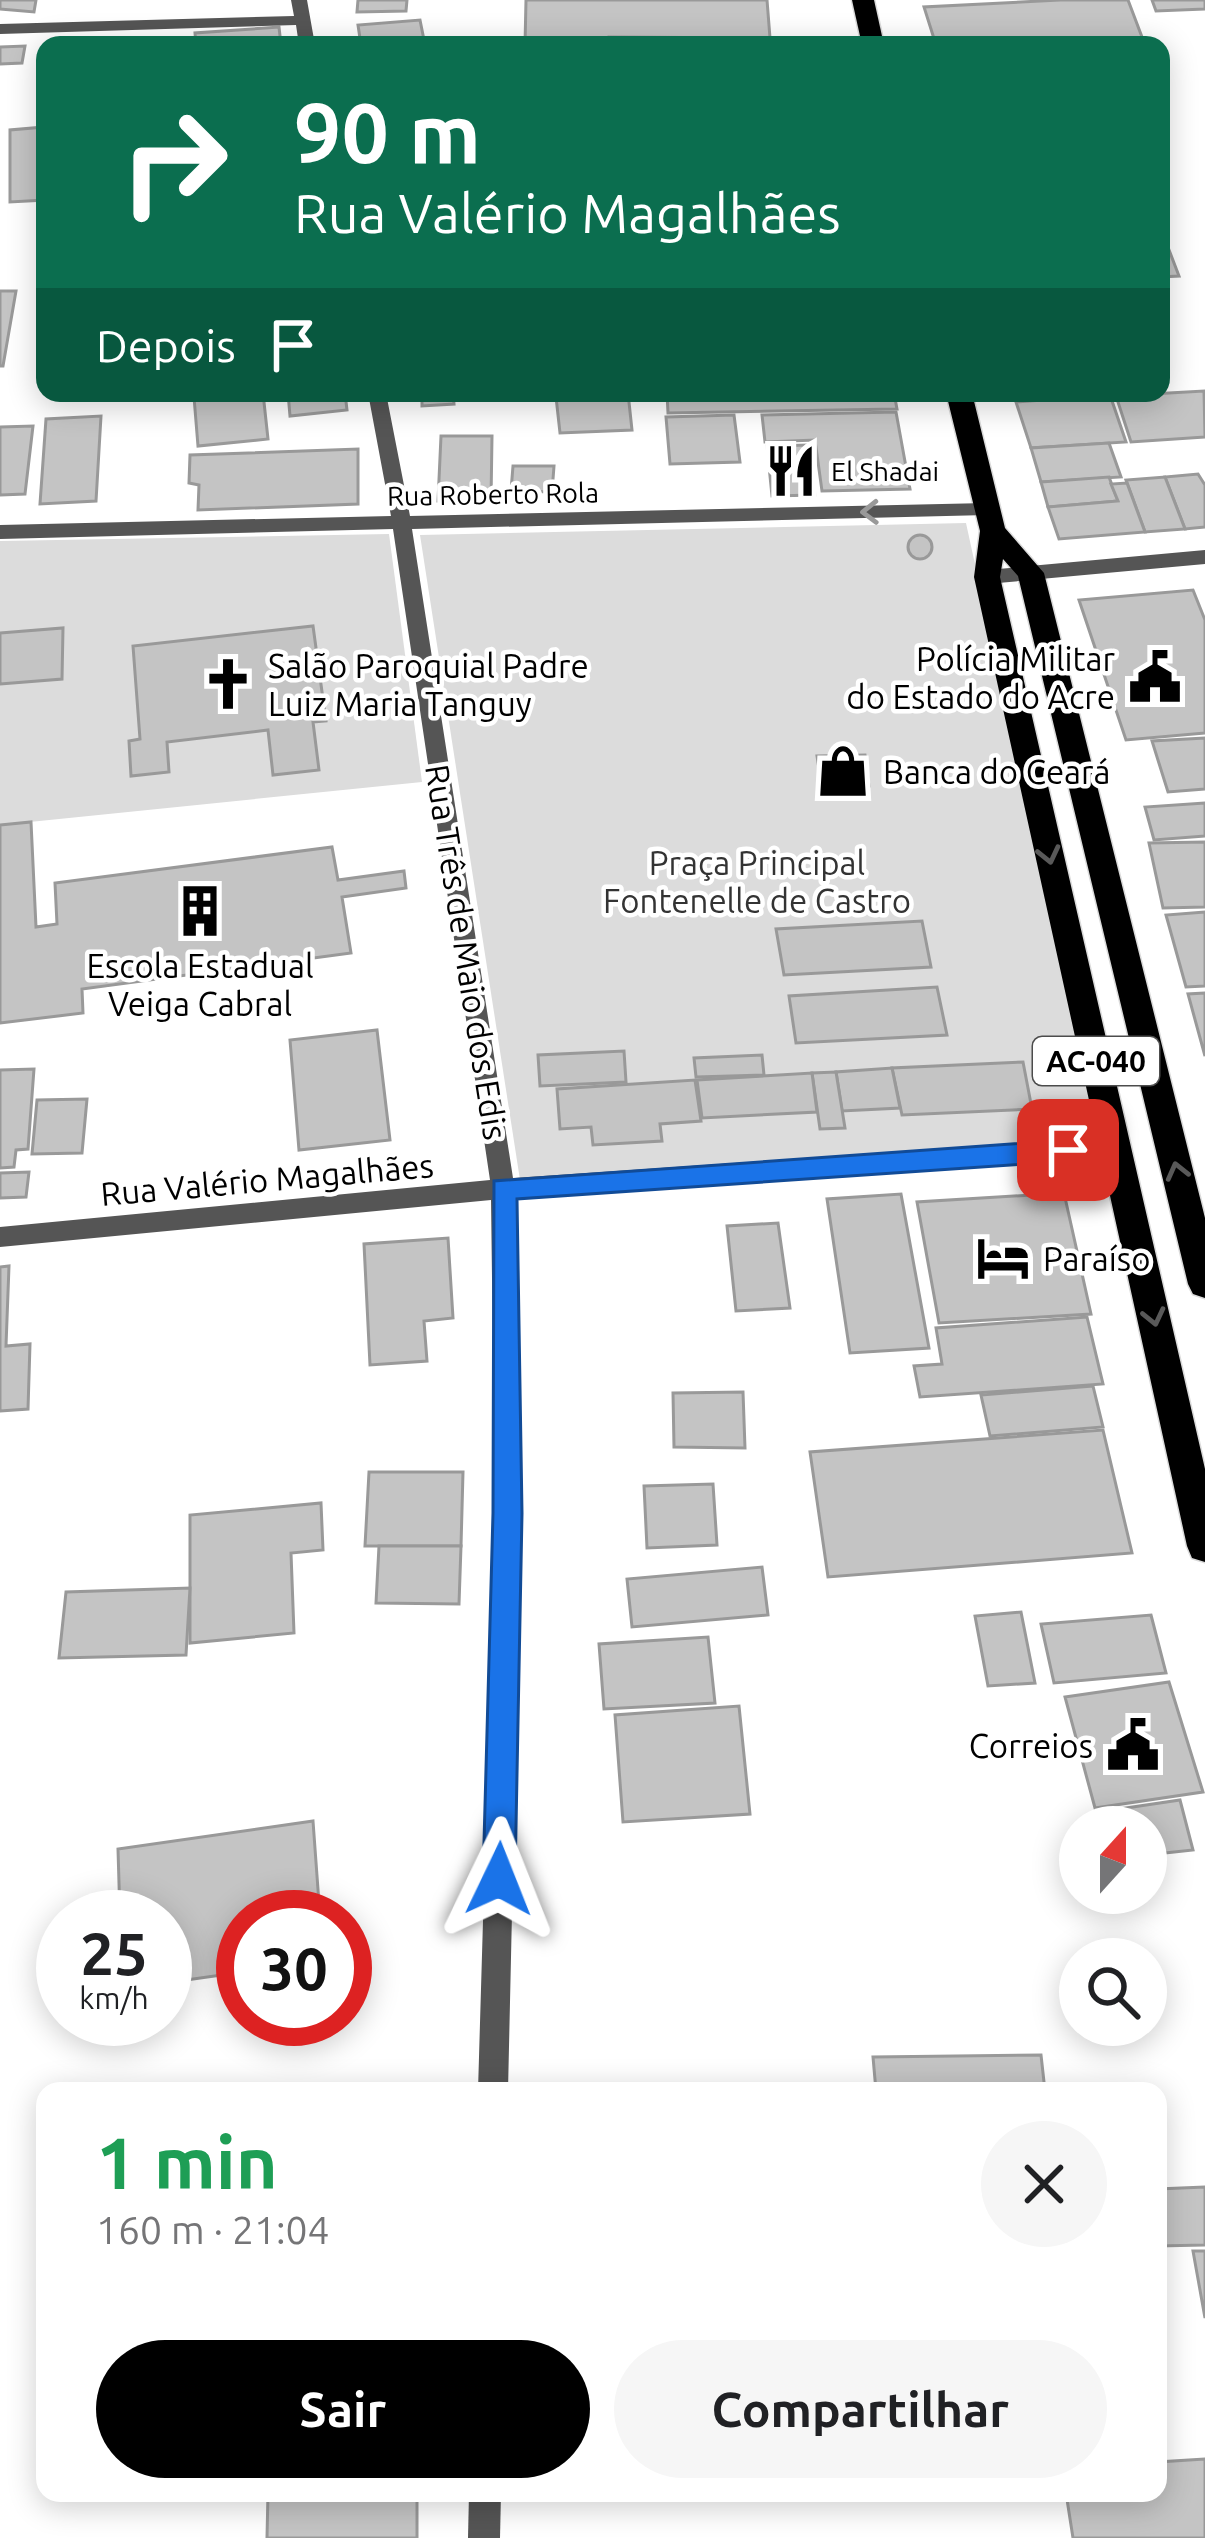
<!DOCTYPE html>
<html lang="pt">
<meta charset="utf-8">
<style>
body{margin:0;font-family:Ubuntu,sans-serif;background:#f6f6f6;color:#202124;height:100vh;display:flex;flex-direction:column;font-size:45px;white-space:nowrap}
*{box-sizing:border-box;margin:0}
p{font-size:39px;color:#757577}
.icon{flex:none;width:66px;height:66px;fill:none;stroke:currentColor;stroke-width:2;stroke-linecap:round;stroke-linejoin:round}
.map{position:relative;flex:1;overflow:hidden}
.side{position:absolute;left:36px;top:2082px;width:1131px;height:420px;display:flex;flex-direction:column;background:#fff;border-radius:24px;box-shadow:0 6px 30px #0003}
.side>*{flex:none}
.banner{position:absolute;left:36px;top:36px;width:1134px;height:366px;border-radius:24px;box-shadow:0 6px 30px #0003;background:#0b6e4f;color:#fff;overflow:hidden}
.needle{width:78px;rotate:21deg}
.controls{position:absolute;left:1059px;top:1806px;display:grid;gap:24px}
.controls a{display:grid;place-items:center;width:108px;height:108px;border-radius:50%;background:#fff;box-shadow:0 6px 30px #0003;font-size:60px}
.speed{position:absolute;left:36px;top:1890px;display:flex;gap:24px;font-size:60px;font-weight:700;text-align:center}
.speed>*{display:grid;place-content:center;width:156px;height:156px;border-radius:50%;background:#fff;box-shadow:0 6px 30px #0003;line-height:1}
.speed small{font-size:30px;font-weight:400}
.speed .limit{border:18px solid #d22;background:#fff;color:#111}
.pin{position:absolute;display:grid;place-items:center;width:102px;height:102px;color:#fff;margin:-51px;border-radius:24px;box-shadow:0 6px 18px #0006}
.me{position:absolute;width:132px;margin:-66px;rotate:2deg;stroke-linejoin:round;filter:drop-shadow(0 0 9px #0008)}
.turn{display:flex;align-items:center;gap:42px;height:252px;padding:0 60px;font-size:54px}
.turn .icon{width:156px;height:156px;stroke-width:2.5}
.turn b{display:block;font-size:84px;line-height:102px}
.then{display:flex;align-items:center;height:114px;padding:0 60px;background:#0003;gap:24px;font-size:45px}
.round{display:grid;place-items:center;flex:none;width:126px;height:126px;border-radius:63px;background:#f6f6f6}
.headline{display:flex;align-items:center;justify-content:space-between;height:204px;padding:0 60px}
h1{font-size:72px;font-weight:700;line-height:90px;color:#1e9e55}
.primary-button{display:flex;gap:24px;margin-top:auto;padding:24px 60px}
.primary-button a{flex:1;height:138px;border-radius:72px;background:#000;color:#fff;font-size:48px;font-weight:700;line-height:138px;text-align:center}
.primary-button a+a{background:#f6f6f6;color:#202124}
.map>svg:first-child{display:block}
</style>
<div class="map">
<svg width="1205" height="2538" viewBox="0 0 1205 2538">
<rect width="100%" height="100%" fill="#fff"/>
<g fill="#dcdcdc">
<path d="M966,523L1100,1140L520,1180L420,535Z"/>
<path d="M389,534L422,782L0,825V541Z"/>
</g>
<g fill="#c4c4c4" stroke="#999" stroke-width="3">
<path d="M0,0H36L34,12L0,9Z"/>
<path d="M358,0H407L406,11L357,12Z"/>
<path d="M526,0H767L770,38L609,37V45H525Z"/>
<path d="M1060,0H1128L1145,45H936L924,7Z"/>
<path d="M1152,0H1205V9L1156,11Z"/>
<path d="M420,20L425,45H361L358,25Z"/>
<path d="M279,27L281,45H196L195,33Z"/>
<path d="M25,46L22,63L0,64V47Z"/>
<path d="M45,127V200L10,202V130Z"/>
<path d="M1161,229L1179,276L1161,277Z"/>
<path d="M0,291H16L3,366H0Z"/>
<path d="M1204,391L1205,437L1131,442L1116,396Z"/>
<path d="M263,393L268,439L198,446L194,397Z"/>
<path d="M288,393H345L347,410L290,416Z"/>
<path d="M422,393H453L454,404L422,406Z"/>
<path d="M628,393L632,430L560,433L556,397Z"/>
<path d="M667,393H894L897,409L668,413Z"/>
<path d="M1110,395L1126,442L1031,448L1016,402Z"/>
<path d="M896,412L910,489L822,491L815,440L765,442L762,415Z"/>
<path d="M734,415L740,462L670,464L666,417Z"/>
<path d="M101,416L96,501L40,504L46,419Z"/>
<path d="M33,426L25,494L0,495V427Z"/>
<path d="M441,436H492L491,501H438Z"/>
<path d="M1109,443L1121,477L1041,482L1031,448Z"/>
<path d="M809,445L815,495L772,496L767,446Z"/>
<path d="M358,449V504L198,510L199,485L189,483L190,455Z"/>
<path d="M513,466H554L552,492L511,491Z"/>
<path d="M1198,474L1205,485V527L1185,529L1165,477Z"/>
<path d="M1109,477L1118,501L1048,507L1041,482Z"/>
<path d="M1165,477L1185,529L1145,532L1126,480Z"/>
<path d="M1127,483L1145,532L1059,539L1048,507L1118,501L1111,484Z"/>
<circle cx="920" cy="547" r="12"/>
<path d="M1193,590L1205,620V733L1126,740L1079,600Z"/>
<path d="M313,626L326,721L313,722L319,770L273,775L268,730L167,742L169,772L131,776L129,741L140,739L133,646Z"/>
<path d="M63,628L62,679L0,684V633Z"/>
<path d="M1205,738V789L1168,792L1152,741Z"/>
<path d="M865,755L869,786L822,788L817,756Z"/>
<path d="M1205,803V836L1154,840L1145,807Z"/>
<path d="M31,822L36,927L57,924L55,883L332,847L338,880L404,871L406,888L342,897L351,953L82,989L83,1013L0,1023V825Z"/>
<path d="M1205,842V907L1163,908L1149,843Z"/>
<path d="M1205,912V986L1186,987L1166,915Z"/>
<path d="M922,921L931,967L784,975L776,929Z"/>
<path d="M937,987L947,1035L796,1043L789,996Z"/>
<path d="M1205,993V1056L1188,994Z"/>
<path d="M377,1030L390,1140L299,1150L290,1040Z"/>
<path d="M624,1051L626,1082L540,1086L538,1055Z"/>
<path d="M762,1055L764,1075L696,1077L694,1058Z"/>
<path d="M1023,1062L1032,1109L902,1115L892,1068Z"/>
<path d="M892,1068L900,1108L842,1111L836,1072Z"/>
<path d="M34,1069L28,1149L16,1150L14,1167L0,1168V1070Z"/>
<path d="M836,1072L845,1128L820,1129L812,1073Z"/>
<path d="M812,1073L817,1112L702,1118L697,1080Z"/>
<path d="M695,1080L701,1121L660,1124L662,1141L593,1145L591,1127L560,1129L557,1089Z"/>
<path d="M87,1099L82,1153L32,1154L37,1100Z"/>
<path d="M29,1172L26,1197L0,1198V1173Z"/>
<path d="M1064,1193L1091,1314L939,1323L917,1202Z"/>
<path d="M901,1194L929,1348L850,1353L827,1199Z"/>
<path d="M778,1223L790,1308L736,1311L727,1226Z"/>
<path d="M448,1238L453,1318L424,1321L427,1361L370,1365L364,1244Z"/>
<path d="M9,1266L6,1346L30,1344L28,1409L0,1411V1267Z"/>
<path d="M1087,1317L1103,1384L920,1397L914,1366L942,1364L936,1328Z"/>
<path d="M1093,1386L1103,1427L990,1436L981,1395Z"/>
<path d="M743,1392L745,1448L674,1447L673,1393Z"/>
<path d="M1103,1430L1132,1553L828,1577L810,1452Z"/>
<path d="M369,1472H463L461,1546H365Z"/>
<path d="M713,1484L717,1545L647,1548L644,1486Z"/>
<path d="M321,1503L323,1550L291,1553L294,1633L190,1643V1515Z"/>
<path d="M379,1546H461L459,1604L376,1603Z"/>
<path d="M762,1567L768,1615L632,1627L627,1579Z"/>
<path d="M190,1588L186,1655L59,1658L66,1592Z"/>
<path d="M1021,1612L1035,1683L988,1686L975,1616Z"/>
<path d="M1151,1615L1166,1673L1054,1683L1041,1624Z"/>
<path d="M708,1637L715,1703L604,1709L599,1644Z"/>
<path d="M1169,1682L1203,1792L1095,1808L1065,1697Z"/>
<path d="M739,1706L750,1814L623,1822L615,1715Z"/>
<path d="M1180,1800L1193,1850L1146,1855V1827H1103L1099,1812Z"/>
<path d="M313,1821L320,1917H243V1972L165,1983V1917H120L118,1849Z"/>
<path d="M1041,2055L1045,2091H876L873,2057Z"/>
<path d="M1205,2187V2245L1158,2246V2189Z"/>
<path d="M1193,2251H1205V2318Z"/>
<path d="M1205,2459V2538H1073L1066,2493H1158V2462Z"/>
<path d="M268,2493H417V2538H267Z"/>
</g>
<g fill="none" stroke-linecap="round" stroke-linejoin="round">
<g stroke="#dbdbdb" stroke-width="3">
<g id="trunk">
<path d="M852,0H874L884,45H862Z"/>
<path d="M946,393H972L1005,528L1044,573L1205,1218V1298L1193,1294L1188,1284L1018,576L1003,559L1000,577L1205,1469V1562L1192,1558L1187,1546L974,577L980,531Z"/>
</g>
</g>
<g fill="#555" fill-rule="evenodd">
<path d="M291,0H307L315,45H299L296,25L0,34V24L294,16Z"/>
<path d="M368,393H386L410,516L987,503L996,509L987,515L412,529L513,1178L1115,1137L1123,1140L1127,1147L1123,1154L1115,1157L515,1198L521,1512L508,2091H478L495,1512L491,1200L0,1247V1227L490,1180L393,529L0,539V525L391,516Z"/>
<path d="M469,2493H501L500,2538H468Z"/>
</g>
<path fill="#555" fill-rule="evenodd" d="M1205,550V564L987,584L977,577L987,570Z"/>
<use href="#trunk" fill="#000" fill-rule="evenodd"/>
</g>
<defs><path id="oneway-chevron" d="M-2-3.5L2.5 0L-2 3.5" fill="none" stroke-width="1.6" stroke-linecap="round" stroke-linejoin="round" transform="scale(3)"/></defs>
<use stroke="#999" href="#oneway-chevron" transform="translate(870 512) rotate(179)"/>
<g stroke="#595959">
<use href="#oneway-chevron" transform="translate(1049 855) rotate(77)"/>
<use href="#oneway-chevron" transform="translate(1177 1171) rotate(-104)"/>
<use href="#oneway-chevron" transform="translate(1154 1317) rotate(77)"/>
</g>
<path fill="#1a73e8" stroke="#114b97" stroke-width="3" d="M1068,1140L1082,1150L1068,1161L517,1199L522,1513L515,1879L510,1890L499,1895L487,1890L483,1879L493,1513L494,1181Z"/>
<defs>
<g id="restaurant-bare" transform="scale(4.14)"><path d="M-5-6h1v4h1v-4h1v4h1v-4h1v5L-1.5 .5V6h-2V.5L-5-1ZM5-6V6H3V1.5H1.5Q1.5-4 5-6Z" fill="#000" stroke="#fff" stroke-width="2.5" paint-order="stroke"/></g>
<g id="civic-bare" transform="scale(4.14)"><path d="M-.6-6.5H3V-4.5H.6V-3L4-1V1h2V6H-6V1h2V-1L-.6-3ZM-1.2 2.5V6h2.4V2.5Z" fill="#000" stroke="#fff" stroke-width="2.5" paint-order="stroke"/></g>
<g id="church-bare" transform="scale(4.14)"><path d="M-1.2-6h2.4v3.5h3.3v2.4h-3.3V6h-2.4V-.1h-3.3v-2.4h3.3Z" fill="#000" stroke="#fff" stroke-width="2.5" paint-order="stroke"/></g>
<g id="shop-bare" transform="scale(4.14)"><path d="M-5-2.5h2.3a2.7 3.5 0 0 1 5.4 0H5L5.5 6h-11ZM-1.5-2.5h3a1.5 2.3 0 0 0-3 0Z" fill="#000" stroke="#fff" stroke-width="2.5" paint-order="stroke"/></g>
<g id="building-bare" transform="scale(4.14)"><path d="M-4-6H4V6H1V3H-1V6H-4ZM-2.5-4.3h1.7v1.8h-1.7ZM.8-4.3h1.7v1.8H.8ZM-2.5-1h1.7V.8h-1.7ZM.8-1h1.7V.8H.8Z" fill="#000" stroke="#fff" stroke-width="2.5" paint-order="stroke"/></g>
<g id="hotel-bare" transform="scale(4.14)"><path d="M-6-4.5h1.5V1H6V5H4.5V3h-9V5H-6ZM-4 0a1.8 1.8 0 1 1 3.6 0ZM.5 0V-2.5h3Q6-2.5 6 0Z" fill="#000" stroke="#fff" stroke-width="2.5" paint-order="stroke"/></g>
</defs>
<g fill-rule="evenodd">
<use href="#restaurant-bare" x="791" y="471"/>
<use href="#civic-bare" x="1155" y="677"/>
<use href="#church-bare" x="228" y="684"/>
<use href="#shop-bare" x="843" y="771"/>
<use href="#building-bare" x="200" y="911"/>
<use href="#hotel-bare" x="1003" y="1258"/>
<use href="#civic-bare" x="1133" y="1745"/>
</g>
<g text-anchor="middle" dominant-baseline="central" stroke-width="9" stroke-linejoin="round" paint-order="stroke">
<g font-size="27" fill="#000" stroke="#fff" text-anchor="start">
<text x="831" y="471">El Shadai</text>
</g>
<g font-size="27" fill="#000" stroke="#fff">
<text transform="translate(493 494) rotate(-1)">Rua Roberto Rola</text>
</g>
<rect fill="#fff" stroke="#4c4c4c" stroke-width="3" x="1033" y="1037" width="126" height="48" rx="9"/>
<g font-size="30" font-weight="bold" fill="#000">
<text x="1096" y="1061">AC-040</text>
</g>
<g font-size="33" fill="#000" stroke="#fff" text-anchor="start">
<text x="1115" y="658" text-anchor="end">Polícia Militar<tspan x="1115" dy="38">do Estado do Acre</tspan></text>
<text x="268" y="665">Salão Paroquial Padre<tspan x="268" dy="38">Luiz Maria Tanguy</tspan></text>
<text x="883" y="771">Banca do Ceará</text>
<text x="200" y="965" text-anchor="middle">Escola Estadual<tspan x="200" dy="38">Veiga Cabral</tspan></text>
<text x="1043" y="1258">Paraíso</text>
<text x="1093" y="1745" text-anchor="end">Correios</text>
</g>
<g font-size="33" fill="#333" stroke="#fff">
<text x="757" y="862">Praça Principal<tspan x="757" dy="38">Fontenelle de Castro</tspan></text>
</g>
<g font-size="33" fill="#000" stroke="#fff">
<text transform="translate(467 952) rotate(81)">Rua Três de Maio dos Edis</text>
<text transform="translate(267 1179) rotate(-5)">Rua Valério Magalhães</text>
</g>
</g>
</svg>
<div class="controls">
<a><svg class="needle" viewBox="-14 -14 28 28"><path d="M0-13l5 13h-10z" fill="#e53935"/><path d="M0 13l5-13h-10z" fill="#757577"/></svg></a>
<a><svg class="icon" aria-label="search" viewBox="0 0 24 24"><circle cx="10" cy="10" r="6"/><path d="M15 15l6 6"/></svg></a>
</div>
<div class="speed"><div>25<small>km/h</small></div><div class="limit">30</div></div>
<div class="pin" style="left:1068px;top:1150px;background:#d93025"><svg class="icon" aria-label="arrive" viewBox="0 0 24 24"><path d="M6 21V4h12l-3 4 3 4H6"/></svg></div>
<svg class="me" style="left:499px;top:1879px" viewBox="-20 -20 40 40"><path d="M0-17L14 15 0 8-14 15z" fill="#1a73e8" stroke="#fff" stroke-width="4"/></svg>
<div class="banner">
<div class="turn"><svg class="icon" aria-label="right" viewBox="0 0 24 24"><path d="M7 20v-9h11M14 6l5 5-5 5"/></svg><div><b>90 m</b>Rua Valério Magalhães</div></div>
<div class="then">Depois<svg class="icon" aria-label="arrive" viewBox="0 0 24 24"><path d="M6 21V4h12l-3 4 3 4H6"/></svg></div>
</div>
<section class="side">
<div class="headline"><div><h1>1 min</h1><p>160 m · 21:04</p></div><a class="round"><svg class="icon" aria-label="close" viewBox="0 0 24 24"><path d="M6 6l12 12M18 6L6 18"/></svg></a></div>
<div class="primary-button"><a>Sair</a><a>Compartilhar</a></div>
</section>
</div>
